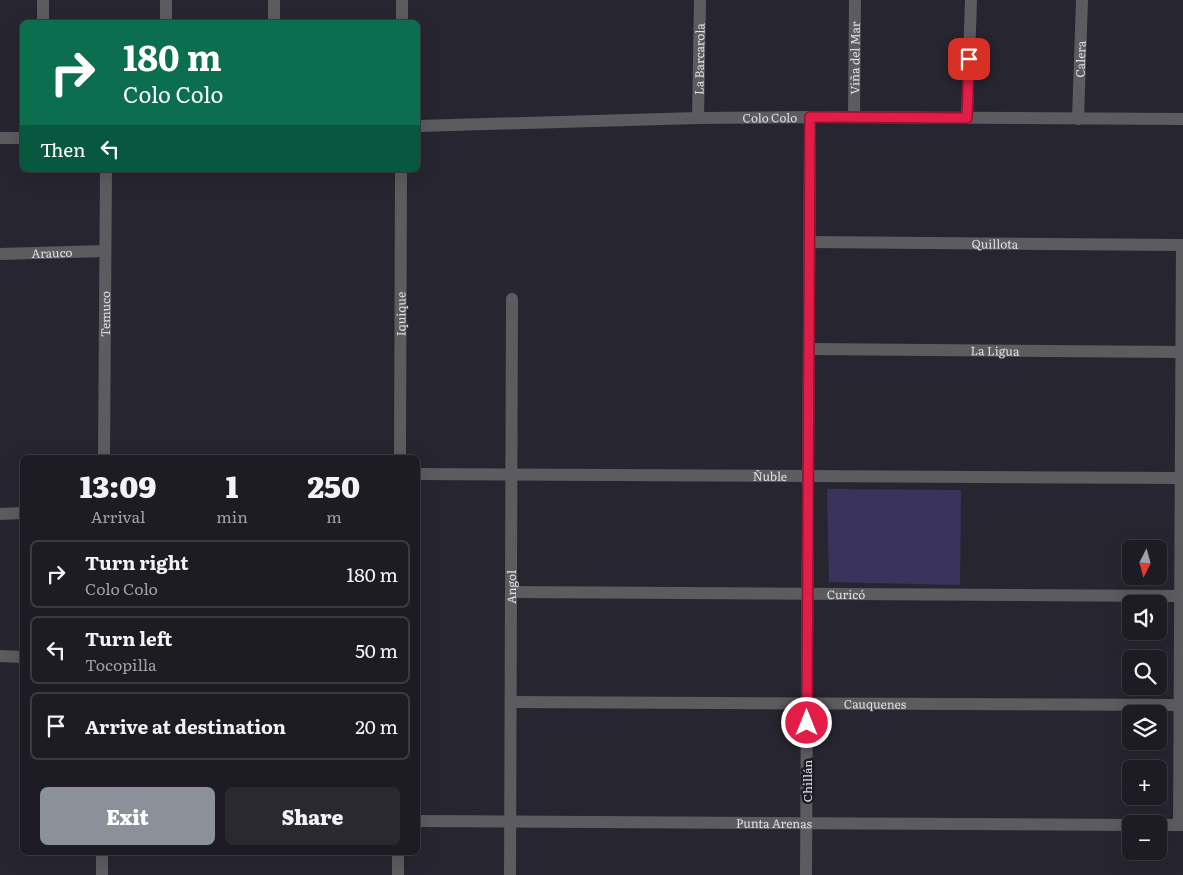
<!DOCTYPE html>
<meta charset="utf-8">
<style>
body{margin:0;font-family:Literata,serif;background:#2a2931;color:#f1f3f6;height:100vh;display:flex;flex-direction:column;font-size:19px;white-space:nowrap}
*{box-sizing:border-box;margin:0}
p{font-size:16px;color:#a0a1a6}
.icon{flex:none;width:28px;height:28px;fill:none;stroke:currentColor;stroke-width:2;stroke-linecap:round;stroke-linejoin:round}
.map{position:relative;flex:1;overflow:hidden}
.drawer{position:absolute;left:20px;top:455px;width:400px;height:400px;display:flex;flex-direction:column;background:#1d1c24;border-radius:8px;box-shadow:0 5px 20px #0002,0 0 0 1px #3b3a41}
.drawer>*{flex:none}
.banner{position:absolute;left:20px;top:20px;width:400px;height:152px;border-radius:8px;box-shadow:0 5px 20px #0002,0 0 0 1px #3b3a41;background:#0b6e4f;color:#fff;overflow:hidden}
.needle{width:32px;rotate:186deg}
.controls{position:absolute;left:1122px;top:540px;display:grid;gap:10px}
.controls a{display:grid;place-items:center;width:45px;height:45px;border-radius:8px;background:#1d1c24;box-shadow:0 5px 20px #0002,0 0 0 1px #3b3a41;font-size:25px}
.pin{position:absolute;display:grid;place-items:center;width:42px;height:42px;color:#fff;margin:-21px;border-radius:10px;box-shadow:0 2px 8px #0006}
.me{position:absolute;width:55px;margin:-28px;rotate:0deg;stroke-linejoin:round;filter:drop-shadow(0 0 4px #0008)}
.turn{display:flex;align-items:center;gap:18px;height:105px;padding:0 20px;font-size:22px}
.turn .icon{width:65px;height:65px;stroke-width:2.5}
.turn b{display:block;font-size:35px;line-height:42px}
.then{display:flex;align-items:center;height:48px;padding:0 20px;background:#0003;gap:10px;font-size:19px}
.eta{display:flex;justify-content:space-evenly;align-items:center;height:85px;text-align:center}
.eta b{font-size:30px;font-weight:800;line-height:35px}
.primary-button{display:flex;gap:10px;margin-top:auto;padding:10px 20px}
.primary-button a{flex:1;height:58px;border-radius:8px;background:#8c9099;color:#fff;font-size:20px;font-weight:800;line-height:58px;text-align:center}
.primary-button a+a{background:#2a2931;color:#f1f3f6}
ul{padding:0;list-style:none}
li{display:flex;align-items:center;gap:15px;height:68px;margin:0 10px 8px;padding:0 10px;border:2px solid #3b3a41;border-radius:8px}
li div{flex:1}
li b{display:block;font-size:19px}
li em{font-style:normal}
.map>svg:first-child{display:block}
</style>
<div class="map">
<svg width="1183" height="875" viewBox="0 0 1183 875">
<rect width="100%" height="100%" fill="#272630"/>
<path fill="#3a335b" d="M827,489L961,490L960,585L829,582Z"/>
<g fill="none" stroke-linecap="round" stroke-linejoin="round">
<g stroke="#5c5b60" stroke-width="12">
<path d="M43,0V22"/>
<path d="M274,0V22"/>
<path d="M166,22V0"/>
<path d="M402,22V0"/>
<path d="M810,117L1183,119"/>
<path id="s1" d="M854,117L855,0"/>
<path id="s2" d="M698,118L700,0"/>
<path d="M967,118L971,0"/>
<path id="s3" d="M1078,119L1082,0"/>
<path id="s4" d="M809,242L1182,245L1179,825"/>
<path id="s5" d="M0,254L105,251"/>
<path id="s6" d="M809,349L1181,352"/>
<path id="s7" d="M104,458L106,170"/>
<path id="s8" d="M400,458L401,170"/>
<path id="s9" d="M418,474L1183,478"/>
<path d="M0,514L22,513"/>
<path id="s10" d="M511,592L1180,596"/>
<path d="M0,656L22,657"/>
<path id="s11" d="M511,702L1179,705"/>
<path id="s12" d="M418,821L1131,825"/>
<path d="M1159,825H1183"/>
<path d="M102,875V852"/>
<path d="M398,875V852"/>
<path id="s13" d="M510,875L512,299"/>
</g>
<g stroke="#5c5b60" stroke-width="12">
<path id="s14" d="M418,126L698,118L810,117L806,875"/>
<path d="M0,138H22"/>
</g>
</g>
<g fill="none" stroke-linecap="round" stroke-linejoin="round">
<g stroke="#92132f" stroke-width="12">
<path id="route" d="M807,723L810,117L967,118L969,59"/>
</g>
<use href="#route" stroke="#e11d48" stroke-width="9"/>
</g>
<g text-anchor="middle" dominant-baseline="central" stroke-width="5" stroke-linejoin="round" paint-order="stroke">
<g font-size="12" fill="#dfdfe6" stroke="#1e1c26">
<text stroke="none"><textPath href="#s2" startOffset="59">La Barcarola</textPath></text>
<text stroke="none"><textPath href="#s1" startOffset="59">Viña del Mar</textPath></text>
<text stroke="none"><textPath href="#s3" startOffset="60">Calera</textPath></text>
<text stroke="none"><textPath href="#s14" startOffset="352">Colo Colo</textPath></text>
<text stroke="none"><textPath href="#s4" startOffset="186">Quillota</textPath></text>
<text stroke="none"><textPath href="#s5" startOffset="52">Arauco</textPath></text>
<text stroke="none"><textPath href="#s7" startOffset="144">Temuco</textPath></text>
<text stroke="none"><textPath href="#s8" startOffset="144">Iquique</textPath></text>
<text stroke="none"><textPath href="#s6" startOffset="186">La Ligua</textPath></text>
<text stroke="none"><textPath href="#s9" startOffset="352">Ñuble</textPath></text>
<text stroke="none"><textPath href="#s13" startOffset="288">Angol</textPath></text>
<text stroke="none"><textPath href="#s10" startOffset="335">Curicó</textPath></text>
<text stroke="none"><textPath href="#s11" startOffset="364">Cauquenes</textPath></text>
<text transform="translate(807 781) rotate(-90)">Chillán</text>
<text stroke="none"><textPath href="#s12" startOffset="356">Punta Arenas</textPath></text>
</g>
</g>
</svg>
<div class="controls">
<a><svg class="needle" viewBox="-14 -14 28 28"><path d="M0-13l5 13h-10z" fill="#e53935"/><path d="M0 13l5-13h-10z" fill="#a0a1a6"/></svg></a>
<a><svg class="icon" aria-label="sound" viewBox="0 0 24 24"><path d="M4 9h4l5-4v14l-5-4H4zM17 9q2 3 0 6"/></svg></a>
<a><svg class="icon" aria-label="search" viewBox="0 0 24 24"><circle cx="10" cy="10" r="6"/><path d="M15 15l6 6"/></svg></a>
<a><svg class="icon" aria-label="layers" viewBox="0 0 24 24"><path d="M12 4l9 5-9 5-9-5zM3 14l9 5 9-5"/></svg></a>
<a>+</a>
<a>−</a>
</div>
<div class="pin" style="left:969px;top:59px;background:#d93025"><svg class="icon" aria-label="arrive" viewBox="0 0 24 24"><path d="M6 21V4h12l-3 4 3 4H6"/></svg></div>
<svg class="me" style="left:807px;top:723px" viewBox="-20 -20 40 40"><circle r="17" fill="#e11d48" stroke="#fff" stroke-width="3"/><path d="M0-11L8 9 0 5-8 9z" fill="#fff"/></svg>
<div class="banner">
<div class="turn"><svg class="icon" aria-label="right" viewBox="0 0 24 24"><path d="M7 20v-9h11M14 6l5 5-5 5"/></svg><div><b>180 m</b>Colo Colo</div></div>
<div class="then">Then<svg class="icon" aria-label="left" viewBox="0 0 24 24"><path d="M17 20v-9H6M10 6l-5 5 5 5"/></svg></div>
</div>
<section class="drawer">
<div class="eta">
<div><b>13:09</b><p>Arrival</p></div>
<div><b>1</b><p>min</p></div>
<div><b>250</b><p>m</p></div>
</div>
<ul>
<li><svg class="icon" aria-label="right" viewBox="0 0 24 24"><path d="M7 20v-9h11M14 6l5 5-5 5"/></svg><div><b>Turn right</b><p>Colo Colo</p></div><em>180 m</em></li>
<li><svg class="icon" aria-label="left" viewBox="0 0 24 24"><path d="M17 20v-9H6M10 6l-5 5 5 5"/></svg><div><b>Turn left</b><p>Tocopilla</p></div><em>50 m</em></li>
<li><svg class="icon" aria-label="arrive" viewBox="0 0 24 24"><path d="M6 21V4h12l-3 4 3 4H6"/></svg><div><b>Arrive at destination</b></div><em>20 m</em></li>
</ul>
<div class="primary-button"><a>Exit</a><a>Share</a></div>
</section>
</div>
